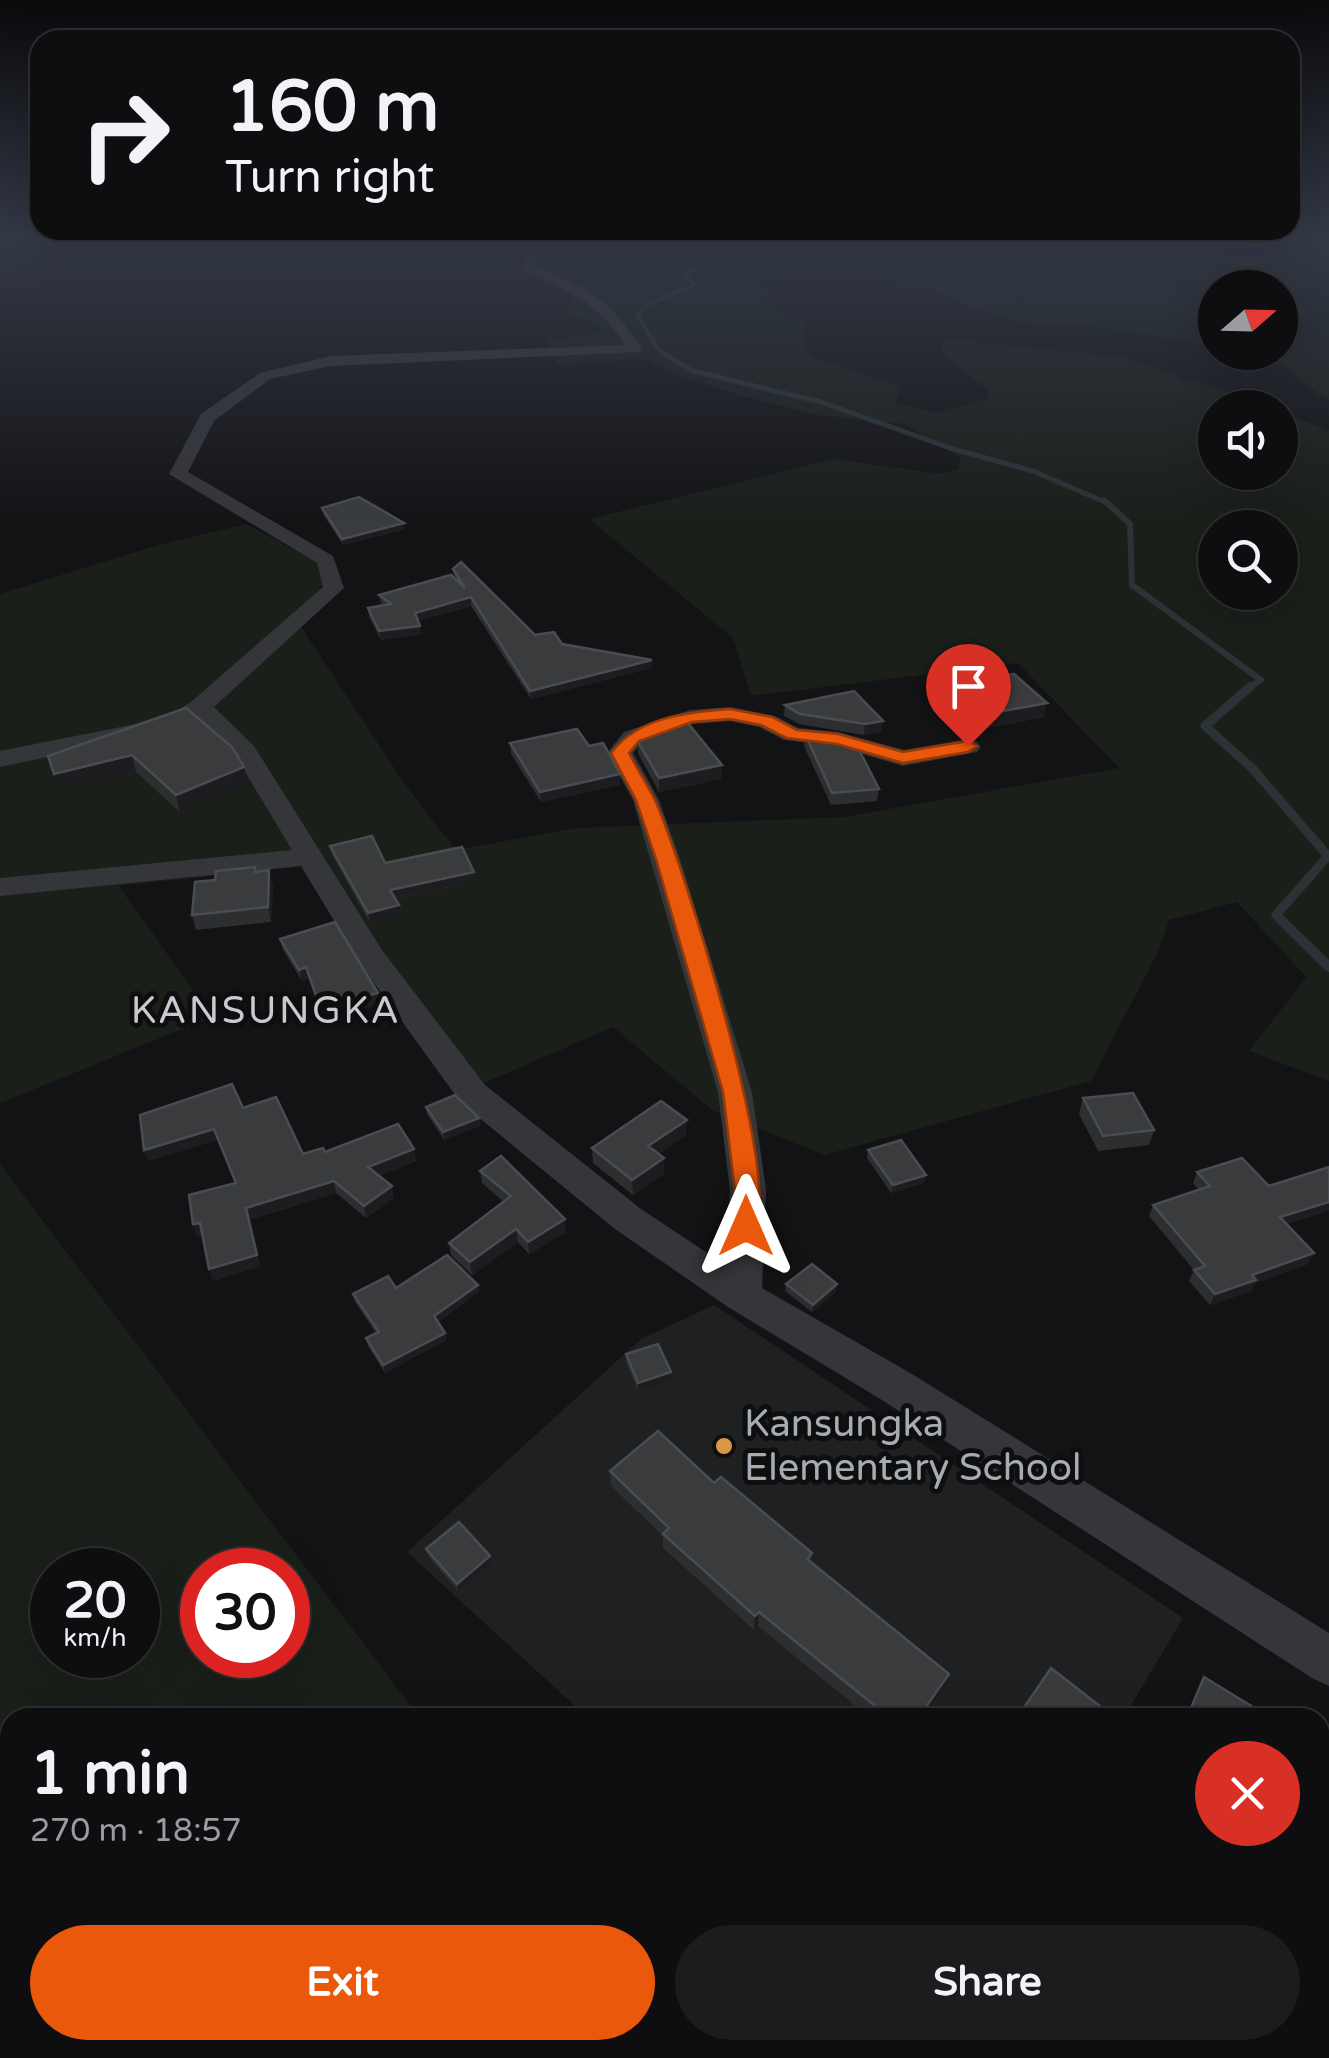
<!DOCTYPE html>
<meta charset="utf-8">
<style>
body{margin:0;font-family:"Varela Round",sans-serif;background:#1c1c1e;color:#f1f3f6;height:100vh;display:flex;flex-direction:column;font-size:38px;white-space:nowrap}
*{box-sizing:border-box;margin:0}
p{font-size:32px;color:#9b9c9f}
.icon{flex:none;width:55px;height:55px;fill:none;stroke:currentColor;stroke-width:2;stroke-linecap:round;stroke-linejoin:round}
.map{position:relative;flex:1;overflow:hidden}
.sheet{position:absolute;left:0px;top:1708px;width:1330px;height:352px;display:flex;flex-direction:column;background:#0e0e10;border-radius:30px 30px 0 0;box-shadow:0 10px 40px #0002,0 0 0 2px #2e2e30}
.sheet>*{flex:none}
.banner{position:absolute;left:30px;top:30px;width:1270px;height:210px;border-radius:30px;box-shadow:0 10px 40px #0002,0 0 0 2px #2e2e30;background:#0e0e10;color:#f1f3f6;overflow:hidden}
.needle{width:65px;rotate:70deg}
.buttons{position:absolute;left:1198px;top:270px;display:grid;gap:20px}
.buttons a{display:grid;place-items:center;width:100px;height:100px;border-radius:50%;background:#0e0e10;box-shadow:0 10px 40px #0002,0 0 0 2px #2e2e30;font-size:50px}
.speed{position:absolute;left:30px;top:1548px;display:flex;gap:20px;font-size:50px;font-weight:700;text-align:center}
.speed>*{display:grid;place-content:center;width:130px;height:130px;border-radius:50%;background:#0e0e10;box-shadow:0 10px 40px #0002,0 0 0 2px #2e2e30;line-height:1}
.speed small{font-size:25px;font-weight:400}
.speed .limit{border:15px solid #d22;background:#fff;color:#111}
.pin{position:absolute;display:grid;place-items:center;width:85px;height:85px;color:#fff;margin:-102px -42px;border-radius:50% 50% 50% 0;rotate:-45deg;box-shadow:0 0 10px #0007}
.pin .icon{rotate:45deg}
.me{position:absolute;width:110px;margin:-55px;rotate:0deg;stroke-linejoin:round;filter:drop-shadow(0 0 8px #0008)}
.turn{display:flex;align-items:center;gap:35px;height:210px;padding:0 30px;font-size:45px}
.turn .icon{width:130px;height:130px;stroke-width:2.5}
.turn b{display:block;font-size:70px;line-height:85px}
.round{display:grid;place-items:center;flex:none;width:105px;height:105px;border-radius:52px;background:#1c1c1e}
.headline{display:flex;align-items:center;justify-content:space-between;height:170px;padding:0 30px}
h1{font-size:60px;font-weight:700;line-height:75px}
.primary-button{display:flex;gap:20px;margin-top:auto;padding:20px 30px}
.primary-button a{flex:1;height:115px;border-radius:60px;background:#ea580c;color:#fff;font-size:40px;font-weight:700;line-height:115px;text-align:center}
.primary-button a+a{background:#1c1c1e;color:#f1f3f6}
.map>svg:first-child{display:block}
</style>
<div class="map">
<svg width="1329" height="2058" viewBox="0 0 1329 2058">
<rect width="100%" height="100%" fill="#131315"/>
<path fill="#1f2021" d="M714,1305L1183,1618L1124,1717H587L407,1552L641,1339Z"/>
<g fill="#1a1f1a" fill-rule="evenodd">
<path d="M543,237H562V243C598,267 628,247 665,245L677,260L694,256L711,237H1329V400C1299,384 1294,367 1260,353L1280,352V288H1215V346L1080,324L1017,322L958,303L931,288L896,285L867,276L845,263L799,260L790,277L755,281L782,313L806,324L802,347L816,358L901,386L894,403L940,413L990,398L986,389L942,353L943,339L1117,356L1271,407L1215,408V472H1280V411L1329,431V1081L1249,1051L1306,977L1237,902L1169,920L1159,950L1091,1081L824,1155L712,1110L613,1027L482,1084L305,866L119,886L212,1017L0,1103V594L158,545L247,524L332,571L298,622L406,786L456,850L576,828L844,817L1119,768L1018,663L751,696L733,638L589,519L834,459L941,474L958,469L961,458L904,424L818,415L746,397L669,372L644,359L557,365L547,340L607,332L590,320L565,316L571,301L570,284L600,279L595,275C568,276 541,275 522,254ZM1215,528H1280V592H1215Z"/>
<path d="M0,1164L419,1717L10,1718V2050H816L828,2058H0ZM52,1570H138V1655H52ZM202,1570H288V1655H202Z"/>
</g>
<g fill="none" stroke-linecap="round" stroke-linejoin="round">
<path stroke="#2b3337" stroke-width="4" d="M667,355L659,350L637,315L650,303L695,285L684,275L704,262L722,237"/>
<path stroke="#2b3337" stroke-width="5" d="M663,353L693,371L821,402L950,448L1033,471L1107,503"/>
<path stroke="#2b3337" stroke-width="6" d="M1104,500L1130,524L1132,585L1261,680L1246,689"/>
<path stroke="#2b3337" stroke-width="9" d="M1251,686L1205,726L1252,768L1328,856L1276,915L1284,923"/>
<path stroke="#2b3337" stroke-width="10" d="M1282,921L1329,967"/>
<g fill="#353639" fill-rule="evenodd">
<path d="M540,237H553L539,250L532,265C587,288 609,298 642,349L640,352L331,366L270,379L214,421L188,472L333,556L344,588L214,707L254,746L382,950L485,1085L641,1209L724,1264L730,1190L718,1092L633,800L607,753L624,732L690,710L730,707L775,716L798,728L838,732L904,750L968,739L977,742L981,747L977,752L903,766L836,746L784,740L759,727L730,721L693,724L642,742L633,753L659,800L680,859L752,1092L766,1190L762,1288L912,1374L1329,1633V1686L1312,1678L882,1400L728,1307L615,1229L461,1103L359,962L301,866L0,896V878L292,850L235,755L197,717L182,722L170,715L191,702L323,587L317,563L169,474L201,414L260,373L331,356L625,345C597,301 567,289 521,270L528,248Z"/>
<path d="M136,724L145,726L148,731L145,736L0,767V751Z"/>
</g>
</g>
<g fill="#2c2e2f">
<path d="M322,508L405,529L343,545L323,514Z"/>
<path d="M453,569L535,635L562,644L652,668L531,699L471,606L418,621L421,634L381,640L369,617L368,608L384,605L381,603L379,595L454,577Z"/>
<path d="M951,685L1044,717L980,729L949,698Z"/>
<path d="M854,691L882,732L864,735L799,724L784,716L785,705Z"/>
<path d="M186,708L248,783L180,812L136,772L59,791Z"/>
<path d="M805,734L879,789L877,801L831,805L804,746Z"/>
<path d="M637,740L721,779L659,792L638,753Z"/>
<path d="M510,743L620,785L541,802L511,754Z"/>
<path d="M330,846L385,863L474,872L476,881L395,899L399,905L400,915L370,923L332,855Z"/>
<path d="M256,872L273,885L271,922L196,930L192,915L215,880Z"/>
<path d="M280,939L380,1004L323,1018L309,978L302,981L283,950Z"/>
<path d="M1083,1098L1154,1130L1149,1145L1098,1151L1079,1114Z"/>
<path d="M426,1107L479,1118L480,1126L444,1140L427,1114Z"/>
<path d="M243,1108L303,1154L414,1149L416,1161L379,1176L394,1198L366,1218L336,1193L249,1220L260,1266L213,1281L202,1235L197,1236L193,1224L235,1183L217,1140L148,1161L144,1150Z"/>
<path d="M686,1135L659,1154L664,1174L633,1195L593,1163L592,1148Z"/>
<path d="M868,1150L924,1183L891,1193L867,1158Z"/>
<path d="M480,1171L566,1232L529,1254L518,1242L472,1275L451,1255L449,1243L504,1202L482,1183Z"/>
<path d="M1197,1172L1287,1224L1308,1264L1255,1283L1251,1291L1210,1305L1189,1281L1194,1270L1149,1216L1153,1205L1199,1190L1193,1183Z"/>
<path d="M786,1284H837L836,1292L812,1312L785,1291Z"/>
<path d="M478,1285L479,1292L438,1322L445,1333L446,1340L385,1373L368,1346L366,1338L376,1333L355,1302L353,1294L396,1288Z"/>
<path d="M626,1354L671,1380L638,1391L626,1362Z"/>
<path d="M610,1471L714,1483L812,1553L811,1562L945,1687L923,1718H870L758,1626L754,1630L663,1548V1536L611,1486Z"/>
<path d="M426,1549L490,1556L492,1563L458,1591L428,1556Z"/>
</g>
<g fill="#1d1d1f">
<path d="M404,523L405,529L343,545L342,539Z"/>
<path d="M471,597V606L416,622L415,613Z"/>
<path d="M420,626L421,634L381,640L379,631Z"/>
<path d="M652,660V668L531,699L530,691Z"/>
<path d="M1047,703L1044,717L980,729L982,715Z"/>
<path d="M883,721L882,732L864,735L865,724Z"/>
<path d="M132,755L136,772L59,791L54,774Z"/>
<path d="M722,765L721,779L659,792V778Z"/>
<path d="M244,767L248,783L180,812L176,795Z"/>
<path d="M620,774V785L541,802L540,792Z"/>
<path d="M269,870L273,885L271,922L268,907Z"/>
<path d="M474,872L476,881L392,899L390,890Z"/>
<path d="M399,905L400,915L370,923L368,913Z"/>
<path d="M306,967L309,978L302,981L299,970Z"/>
<path d="M378,993L380,1004L323,1018L320,1007Z"/>
<path d="M479,1118L480,1126L444,1140L443,1132Z"/>
<path d="M687,1120L686,1135L648,1162V1146Z"/>
<path d="M214,1129L217,1140L148,1161L144,1150Z"/>
<path d="M414,1149L416,1161L371,1179L368,1167Z"/>
<path d="M664,1158V1174L633,1195L632,1180Z"/>
<path d="M926,1175L924,1183L891,1193L893,1185Z"/>
<path d="M334,1181L336,1193L249,1220L260,1266L213,1281L209,1269L246,1208Z"/>
<path d="M392,1186L394,1198L366,1218L364,1206Z"/>
<path d="M1329,1202V1211L1275,1228L1280,1217Z"/>
<path d="M565,1219L566,1232L529,1254L528,1242Z"/>
<path d="M200,1223L204,1234L197,1236L193,1224Z"/>
<path d="M516,1229L518,1242L472,1275L470,1262Z"/>
<path d="M1314,1253L1308,1264L1255,1283L1251,1291L1210,1305L1215,1294L1252,1275Z"/>
<path d="M837,1284L836,1292L812,1312L813,1305Z"/>
<path d="M478,1285L479,1292L435,1324L434,1316Z"/>
<path d="M445,1333L446,1340L385,1373L383,1365Z"/>
<path d="M671,1372V1380L638,1391V1383Z"/>
<path d="M490,1556L492,1563L458,1591L457,1584Z"/>
<path d="M759,1612L758,1626L754,1630L755,1616Z"/>
<path d="M949,1674L945,1687L923,1718H918Z"/>
</g>
<g fill="#393b3d" stroke="#4a4d50" stroke-width="2.5">
<path d="M359,497L404,523L342,539L322,508Z"/>
<path d="M461,562L535,635L554,632L562,644L652,660L530,691L471,597L415,613L420,626L379,631L368,608L391,604L379,595L451,575L465,588L453,569Z"/>
<path d="M1014,674L1047,703L982,715L951,685Z"/>
<path d="M854,691L883,721L865,724L800,714L785,705Z"/>
<path d="M186,708L232,747L244,767L176,795L132,755L54,774L48,756Z"/>
<path d="M687,722L722,765L659,778L637,740L644,731Z"/>
<path d="M577,729L589,746L603,743L620,774L540,792L510,743Z"/>
<path d="M805,734L856,744L879,789L832,793Z"/>
<path d="M372,836L385,863L462,847L474,872L390,890L399,905L368,913L330,846Z"/>
<path d="M255,867V872L269,870L268,907L192,915L195,882L215,880L216,871Z"/>
<path d="M335,922L378,993L320,1007L306,967L299,970L280,939Z"/>
<path d="M232,1084L243,1108L276,1097L303,1154L323,1148L325,1152L398,1124L414,1149L368,1167L392,1186L364,1206L334,1181L246,1208L257,1255L209,1269L200,1223L193,1224L189,1195L236,1183L214,1129L144,1150L140,1115Z"/>
<path d="M1133,1093L1154,1130L1103,1136L1083,1098Z"/>
<path d="M455,1095L479,1118L443,1132L426,1107Z"/>
<path d="M661,1101L687,1120L648,1146L664,1158L632,1180L592,1148Z"/>
<path d="M901,1140L926,1175L893,1185L868,1150Z"/>
<path d="M501,1156L565,1219L528,1242L516,1229L470,1262L449,1243L511,1196L480,1171Z"/>
<path d="M1242,1158L1269,1186L1329,1167V1202L1280,1217L1314,1253L1252,1275L1256,1280L1215,1294L1194,1270L1205,1266L1153,1205L1210,1186L1197,1172Z"/>
<path d="M447,1255L478,1285L434,1316L445,1333L383,1365L366,1338L379,1332L353,1294L388,1276L396,1288Z"/>
<path d="M812,1264L837,1284L813,1305L786,1284Z"/>
<path d="M658,1344L671,1372L638,1383L626,1354Z"/>
<path d="M658,1431L714,1483L721,1477L812,1553L807,1559L949,1674L918,1718H890L759,1612L755,1616L663,1534L669,1528L610,1471Z"/>
<path d="M459,1522L490,1556L457,1584L426,1549Z"/>
<path d="M1051,1668L1105,1710L1100,1718H1017Z"/>
<path d="M1204,1677L1253,1707L1249,1718H1192L1188,1715Z"/>
</g>
<linearGradient id="sky" x2="0" y2="1"><stop stop-color="#0a0a0c"/><stop offset="0.45" stop-color="#333946"/><stop offset="1" stop-color="#333946" stop-opacity="0"/></linearGradient>
<rect width="1329" height="525" fill="url(#sky)"/>
<path fill="#ea580c" stroke="#983908" stroke-width="2.5" d="M730,709L772,717L797,730L838,734L903,752L968,741L977,746L968,752L903,763L837,744L787,738L761,725L730,719L692,722L639,741L629,753C637,769 647,784 655,800C683,863 783,1181 755,1233H737L733,1226L735,1190L723,1092L656,859L636,800L611,753C638,717 687,712 730,709Z"/>
<circle fill="#db9844" stroke="#0e0e0f" stroke-width="4" cx="724" cy="1446" r="10"/>
<g text-anchor="middle" dominant-baseline="central" stroke-width="10" stroke-linejoin="round" paint-order="stroke">
<g font-size="38" letter-spacing="2.5" fill="#c7cad0" stroke="#0e0e0f">
<text x="266" y="1011">KANSUNGKA</text>
</g>
<g font-size="38" fill="#a6acb3" stroke="#0e0e0f" text-anchor="start">
<text x="744" y="1424">Kansungka<tspan x="744" dy="44">Elementary School</tspan></text>
</g>
</g>
</svg>
<div class="buttons">
<a><svg class="needle" viewBox="-14 -14 28 28"><path d="M0-13l5 13h-10z" fill="#e53935"/><path d="M0 13l5-13h-10z" fill="#9b9c9f"/></svg></a>
<a><svg class="icon" aria-label="sound" viewBox="0 0 24 24"><path d="M4 9h4l5-4v14l-5-4H4zM17 9q2 3 0 6"/></svg></a>
<a><svg class="icon" aria-label="search" viewBox="0 0 24 24"><circle cx="10" cy="10" r="6"/><path d="M15 15l6 6"/></svg></a>
</div>
<div class="speed"><div>20<small>km/h</small></div><div class="limit">30</div></div>
<div class="pin" style="left:968px;top:746px;background:#d93025"><svg class="icon" aria-label="arrive" viewBox="0 0 24 24"><path d="M6 21V4h12l-3 4 3 4H6"/></svg></div>
<svg class="me" style="left:746px;top:1226px" viewBox="-20 -20 40 40"><path d="M0-17L14 15 0 8-14 15z" fill="#ea580c" stroke="#fff" stroke-width="4"/></svg>
<div class="banner">
<div class="turn"><svg class="icon" aria-label="right" viewBox="0 0 24 24"><path d="M7 20v-9h11M14 6l5 5-5 5"/></svg><div><b>160 m</b>Turn right</div></div>
</div>
<section class="sheet">
<div class="headline"><div><h1>1 min</h1><p>270 m · 18:57</p></div><a class="round" style="background:#d93025;color:#fff"><svg class="icon" aria-label="close" viewBox="0 0 24 24"><path d="M6 6l12 12M18 6L6 18"/></svg></a></div>
<div class="primary-button"><a>Exit</a><a>Share</a></div>
</section>
</div>
